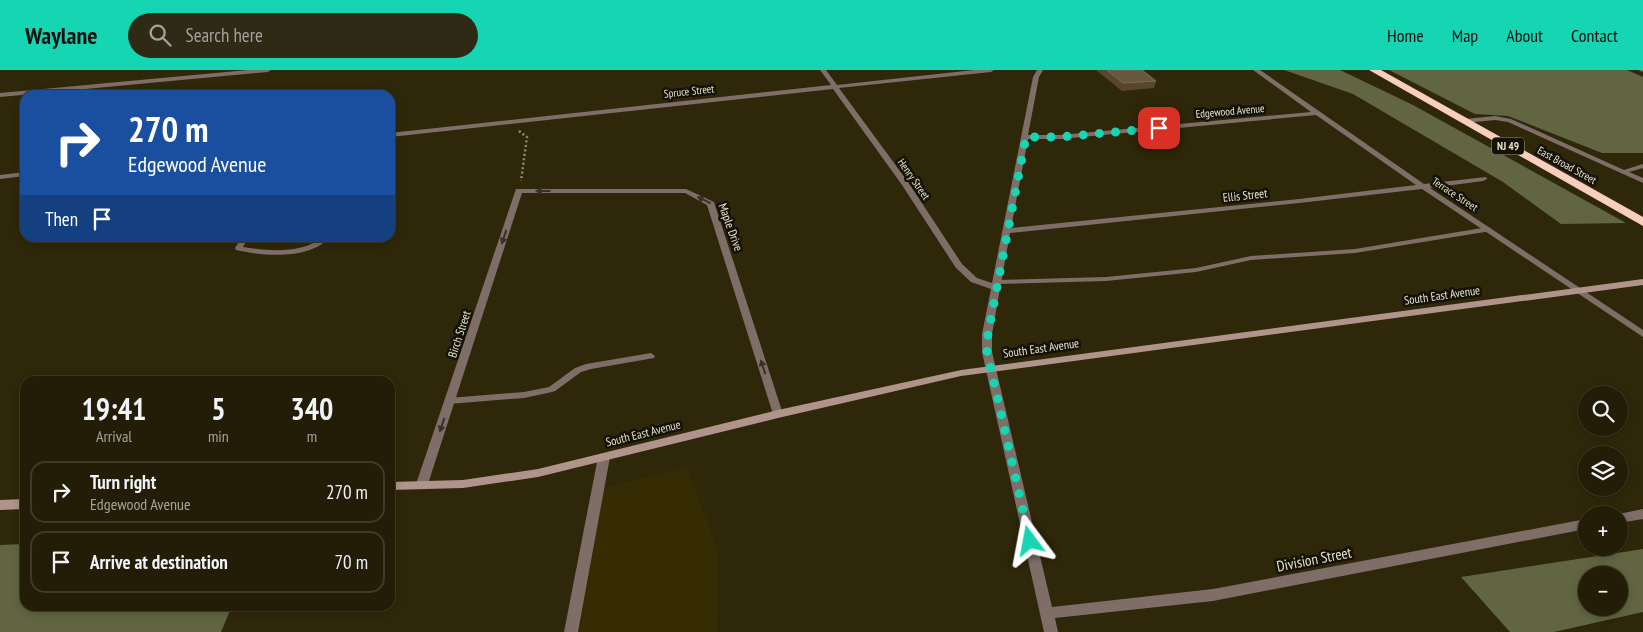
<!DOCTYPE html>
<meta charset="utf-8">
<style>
body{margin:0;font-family:"PT Sans Narrow",sans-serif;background:#2f2a15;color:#f1f3f6;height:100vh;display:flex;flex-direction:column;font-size:19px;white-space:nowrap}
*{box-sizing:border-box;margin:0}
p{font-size:16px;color:#a3a29b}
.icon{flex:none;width:28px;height:28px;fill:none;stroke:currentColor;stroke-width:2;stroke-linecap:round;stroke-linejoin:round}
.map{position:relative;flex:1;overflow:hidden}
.details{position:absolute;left:20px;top:306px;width:375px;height:235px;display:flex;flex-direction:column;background:#231d07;border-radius:15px;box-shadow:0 2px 8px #0003,0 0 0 1px #403b28}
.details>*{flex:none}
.hud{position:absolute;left:20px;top:20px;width:375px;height:152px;border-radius:15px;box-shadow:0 2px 8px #0003,0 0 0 1px #403b28;background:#1a4fa0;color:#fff;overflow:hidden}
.buttons{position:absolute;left:1578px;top:316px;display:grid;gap:10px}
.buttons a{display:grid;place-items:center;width:50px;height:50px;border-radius:50%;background:#231d07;box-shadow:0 2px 8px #0003,0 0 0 1px #403b28;font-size:25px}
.pin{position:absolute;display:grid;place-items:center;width:42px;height:42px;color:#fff;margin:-21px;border-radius:10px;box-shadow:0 2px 8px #0006}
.me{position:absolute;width:55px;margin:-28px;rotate:347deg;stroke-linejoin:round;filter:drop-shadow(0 0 4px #0008)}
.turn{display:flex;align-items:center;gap:18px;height:105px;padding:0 25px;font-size:22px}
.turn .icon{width:65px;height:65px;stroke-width:2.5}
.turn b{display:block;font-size:35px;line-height:42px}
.then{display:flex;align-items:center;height:48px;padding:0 25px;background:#0003;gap:10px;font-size:19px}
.eta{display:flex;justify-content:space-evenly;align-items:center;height:85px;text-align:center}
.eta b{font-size:30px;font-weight:700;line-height:35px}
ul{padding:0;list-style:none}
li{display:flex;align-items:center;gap:15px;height:62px;margin:0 10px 8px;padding:0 15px;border:2px solid #403b28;border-radius:15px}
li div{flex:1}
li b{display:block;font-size:19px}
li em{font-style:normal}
header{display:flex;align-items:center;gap:30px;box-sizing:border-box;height:70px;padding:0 25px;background:#15d5b3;color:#111}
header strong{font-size:24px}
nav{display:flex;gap:28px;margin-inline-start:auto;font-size:18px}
.search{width:350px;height:45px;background:#2f2a15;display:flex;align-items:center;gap:12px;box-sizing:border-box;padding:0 18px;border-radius:28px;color:#a3a29b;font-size:19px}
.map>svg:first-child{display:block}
</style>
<header>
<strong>Waylane</strong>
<div class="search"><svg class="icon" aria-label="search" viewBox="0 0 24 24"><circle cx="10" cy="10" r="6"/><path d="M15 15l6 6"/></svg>Search here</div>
<nav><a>Home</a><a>Map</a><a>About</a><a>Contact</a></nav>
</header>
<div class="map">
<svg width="1643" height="562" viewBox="0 0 1643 562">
<rect width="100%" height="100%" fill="#2f2709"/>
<path fill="#362c04" d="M687,398L718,481L717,562H580L603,418Z"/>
<g fill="#616541" fill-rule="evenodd">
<path d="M1284,0H1340L1413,35L1626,153L1561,154L1503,112L1353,24Z"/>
<path d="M1389,0H1627L1643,7V83H1602L1508,46L1475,44Z"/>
<path d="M25,474V536H232L221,562H0V475Z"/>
<path d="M1643,479V542L1554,562H1510L1461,507ZM1586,505H1619V538H1586Z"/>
</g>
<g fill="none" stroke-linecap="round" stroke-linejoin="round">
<path stroke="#918a73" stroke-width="2.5" stroke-dasharray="2 2.5" stroke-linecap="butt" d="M519,61L527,67L521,111"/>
<g fill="#7f6d67" fill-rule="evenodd">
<path d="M1495,46L1511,49L1624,100L1643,94V98L1629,102L1643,108V113L1508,52L1495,50L1465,53L1462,51L1465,49Z"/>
<path d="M1488,157L1492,159L1491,161L1355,183L1251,190L1196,202L1106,211L997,214L993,212L997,210L1106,207L1196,198L1251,186L1355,179Z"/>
<path d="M241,168H248L243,177C267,181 302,184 321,168H329C309,190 263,186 236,180L235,178Z"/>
<path d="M651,283L655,286L654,288L591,299L581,302L555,321L552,322L524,328L449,334L444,331L449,328L524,322L549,317L575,298L586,294Z"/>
</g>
<g fill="#7f6d67" fill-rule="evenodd">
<path d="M248,0H271L268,2L0,27V23Z"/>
<path d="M820,0H826L837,15L974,0H994L991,2L839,18L908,112L962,194L977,208L992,213L1033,7L1037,0H1043L1039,7L1028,65H1060L1311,42L1253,0H1260L1424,114L1486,107L1487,109L1483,111L1430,118L1643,260V267L1422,119L1299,133L1010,163L992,264V282L1052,537L1213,519L1586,449V459L1213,531L1055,548L1058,562H1044L982,282V264L991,219L971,212L956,198L902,115L833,19L390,67V63L831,15ZM1316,45L1416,115L1299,129L1011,158L1028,69H1060Z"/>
<path d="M1639,0H1643V2L1640,1Z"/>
<path d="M25,102V106L0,109V105Z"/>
<path d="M516,119H686L714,132L783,344L782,347H774L773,344L707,135L685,123H522L428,414L426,417L422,418L418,417L416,414Z"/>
<path d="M604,383L608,384L610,387L578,562H564L598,387L600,384Z"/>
<path d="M1643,439V449L1619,453V445H1614Z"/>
</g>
<g fill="#b0948b" fill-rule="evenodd">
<path d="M1643,209V215L961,306L778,348L538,407L463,418L390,420V412L463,410L538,399L778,340L961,300Z"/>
<path d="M25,429V439L0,440V430Z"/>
</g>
<path fill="#facebf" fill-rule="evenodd" d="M1369,0H1381L1643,147V156Z"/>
</g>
<path fill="#58472d" d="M1096,0H1142L1156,11L1154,18L1122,21Z"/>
<path fill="#67573f" stroke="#7b6d56" d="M1107,0H1142L1156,11L1123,13Z"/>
<defs><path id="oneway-solid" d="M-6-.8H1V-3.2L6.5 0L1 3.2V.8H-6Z" transform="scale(1.25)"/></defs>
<g fill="#393127">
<use href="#oneway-solid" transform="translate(543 121) rotate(-180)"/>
<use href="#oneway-solid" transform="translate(704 130) rotate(-154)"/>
<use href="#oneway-solid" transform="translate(504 167) rotate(108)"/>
<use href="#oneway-solid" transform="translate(763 297) rotate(-108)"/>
<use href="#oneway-solid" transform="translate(442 355) rotate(108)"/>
</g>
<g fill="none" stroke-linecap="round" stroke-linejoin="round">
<path stroke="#15d5b3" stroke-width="9" stroke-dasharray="0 16.2" d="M1030,471L987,282L988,264L1026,67H1060L1159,58"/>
</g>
<g text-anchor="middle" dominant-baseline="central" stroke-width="5" stroke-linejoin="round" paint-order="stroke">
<g font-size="11" fill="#e7e2d1" stroke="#141105">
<text transform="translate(689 21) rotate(-6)">Spruce Street</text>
<text transform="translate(1230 41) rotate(-5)">Edgewood Avenue</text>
<text transform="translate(1567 95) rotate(29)">East Broad Street</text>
<text transform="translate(914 109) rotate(55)">Henry Street</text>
<text transform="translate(1455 124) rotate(33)">Terrace Street</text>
</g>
<rect fill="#141105" stroke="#a8a394" stroke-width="1" x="1492" y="67.5" width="32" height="17" rx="4"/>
<g font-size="11" font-weight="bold" fill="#e7e2d1">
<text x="1508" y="76">NJ 49</text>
</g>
<g font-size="12" fill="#e7e2d1" stroke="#141105">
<text transform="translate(1245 125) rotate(-6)">Ellis Street</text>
<text transform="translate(731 157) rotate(70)">Maple Drive</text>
<text transform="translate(1442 225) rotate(-8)">South East Avenue</text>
<text transform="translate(459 264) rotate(-72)">Birch Street</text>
<text transform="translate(1041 278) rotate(-8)">South East Avenue</text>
<text transform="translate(643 363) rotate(-14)">South East Avenue</text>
</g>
<g font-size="15" fill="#e7e2d1" stroke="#141105">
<text transform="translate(1314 489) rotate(-11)">Division Street</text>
</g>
</g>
</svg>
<div class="buttons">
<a><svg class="icon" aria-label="search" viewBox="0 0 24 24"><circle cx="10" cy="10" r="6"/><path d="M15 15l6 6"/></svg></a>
<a><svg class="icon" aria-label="layers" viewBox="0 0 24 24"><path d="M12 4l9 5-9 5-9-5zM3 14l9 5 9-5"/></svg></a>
<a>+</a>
<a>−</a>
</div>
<div class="pin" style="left:1159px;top:58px;background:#d93025"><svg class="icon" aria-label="arrive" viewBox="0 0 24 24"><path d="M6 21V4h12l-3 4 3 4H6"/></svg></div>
<svg class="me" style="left:1030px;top:471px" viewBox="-20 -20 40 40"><path d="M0-17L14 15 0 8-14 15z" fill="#15d5b3" stroke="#fff" stroke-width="4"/></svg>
<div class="hud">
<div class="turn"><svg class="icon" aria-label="right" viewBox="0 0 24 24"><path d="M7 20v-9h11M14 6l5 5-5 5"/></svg><div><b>270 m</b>Edgewood Avenue</div></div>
<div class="then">Then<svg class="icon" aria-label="arrive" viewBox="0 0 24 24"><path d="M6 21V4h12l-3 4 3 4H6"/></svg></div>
</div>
<section class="details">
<div class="eta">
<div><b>19:41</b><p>Arrival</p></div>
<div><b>5</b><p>min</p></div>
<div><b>340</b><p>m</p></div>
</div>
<ul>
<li><svg class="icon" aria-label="right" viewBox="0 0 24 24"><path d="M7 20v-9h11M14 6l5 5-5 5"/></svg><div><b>Turn right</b><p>Edgewood Avenue</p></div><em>270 m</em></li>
<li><svg class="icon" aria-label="arrive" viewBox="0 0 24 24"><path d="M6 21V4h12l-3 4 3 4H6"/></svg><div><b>Arrive at destination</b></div><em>70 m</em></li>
</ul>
</section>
</div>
